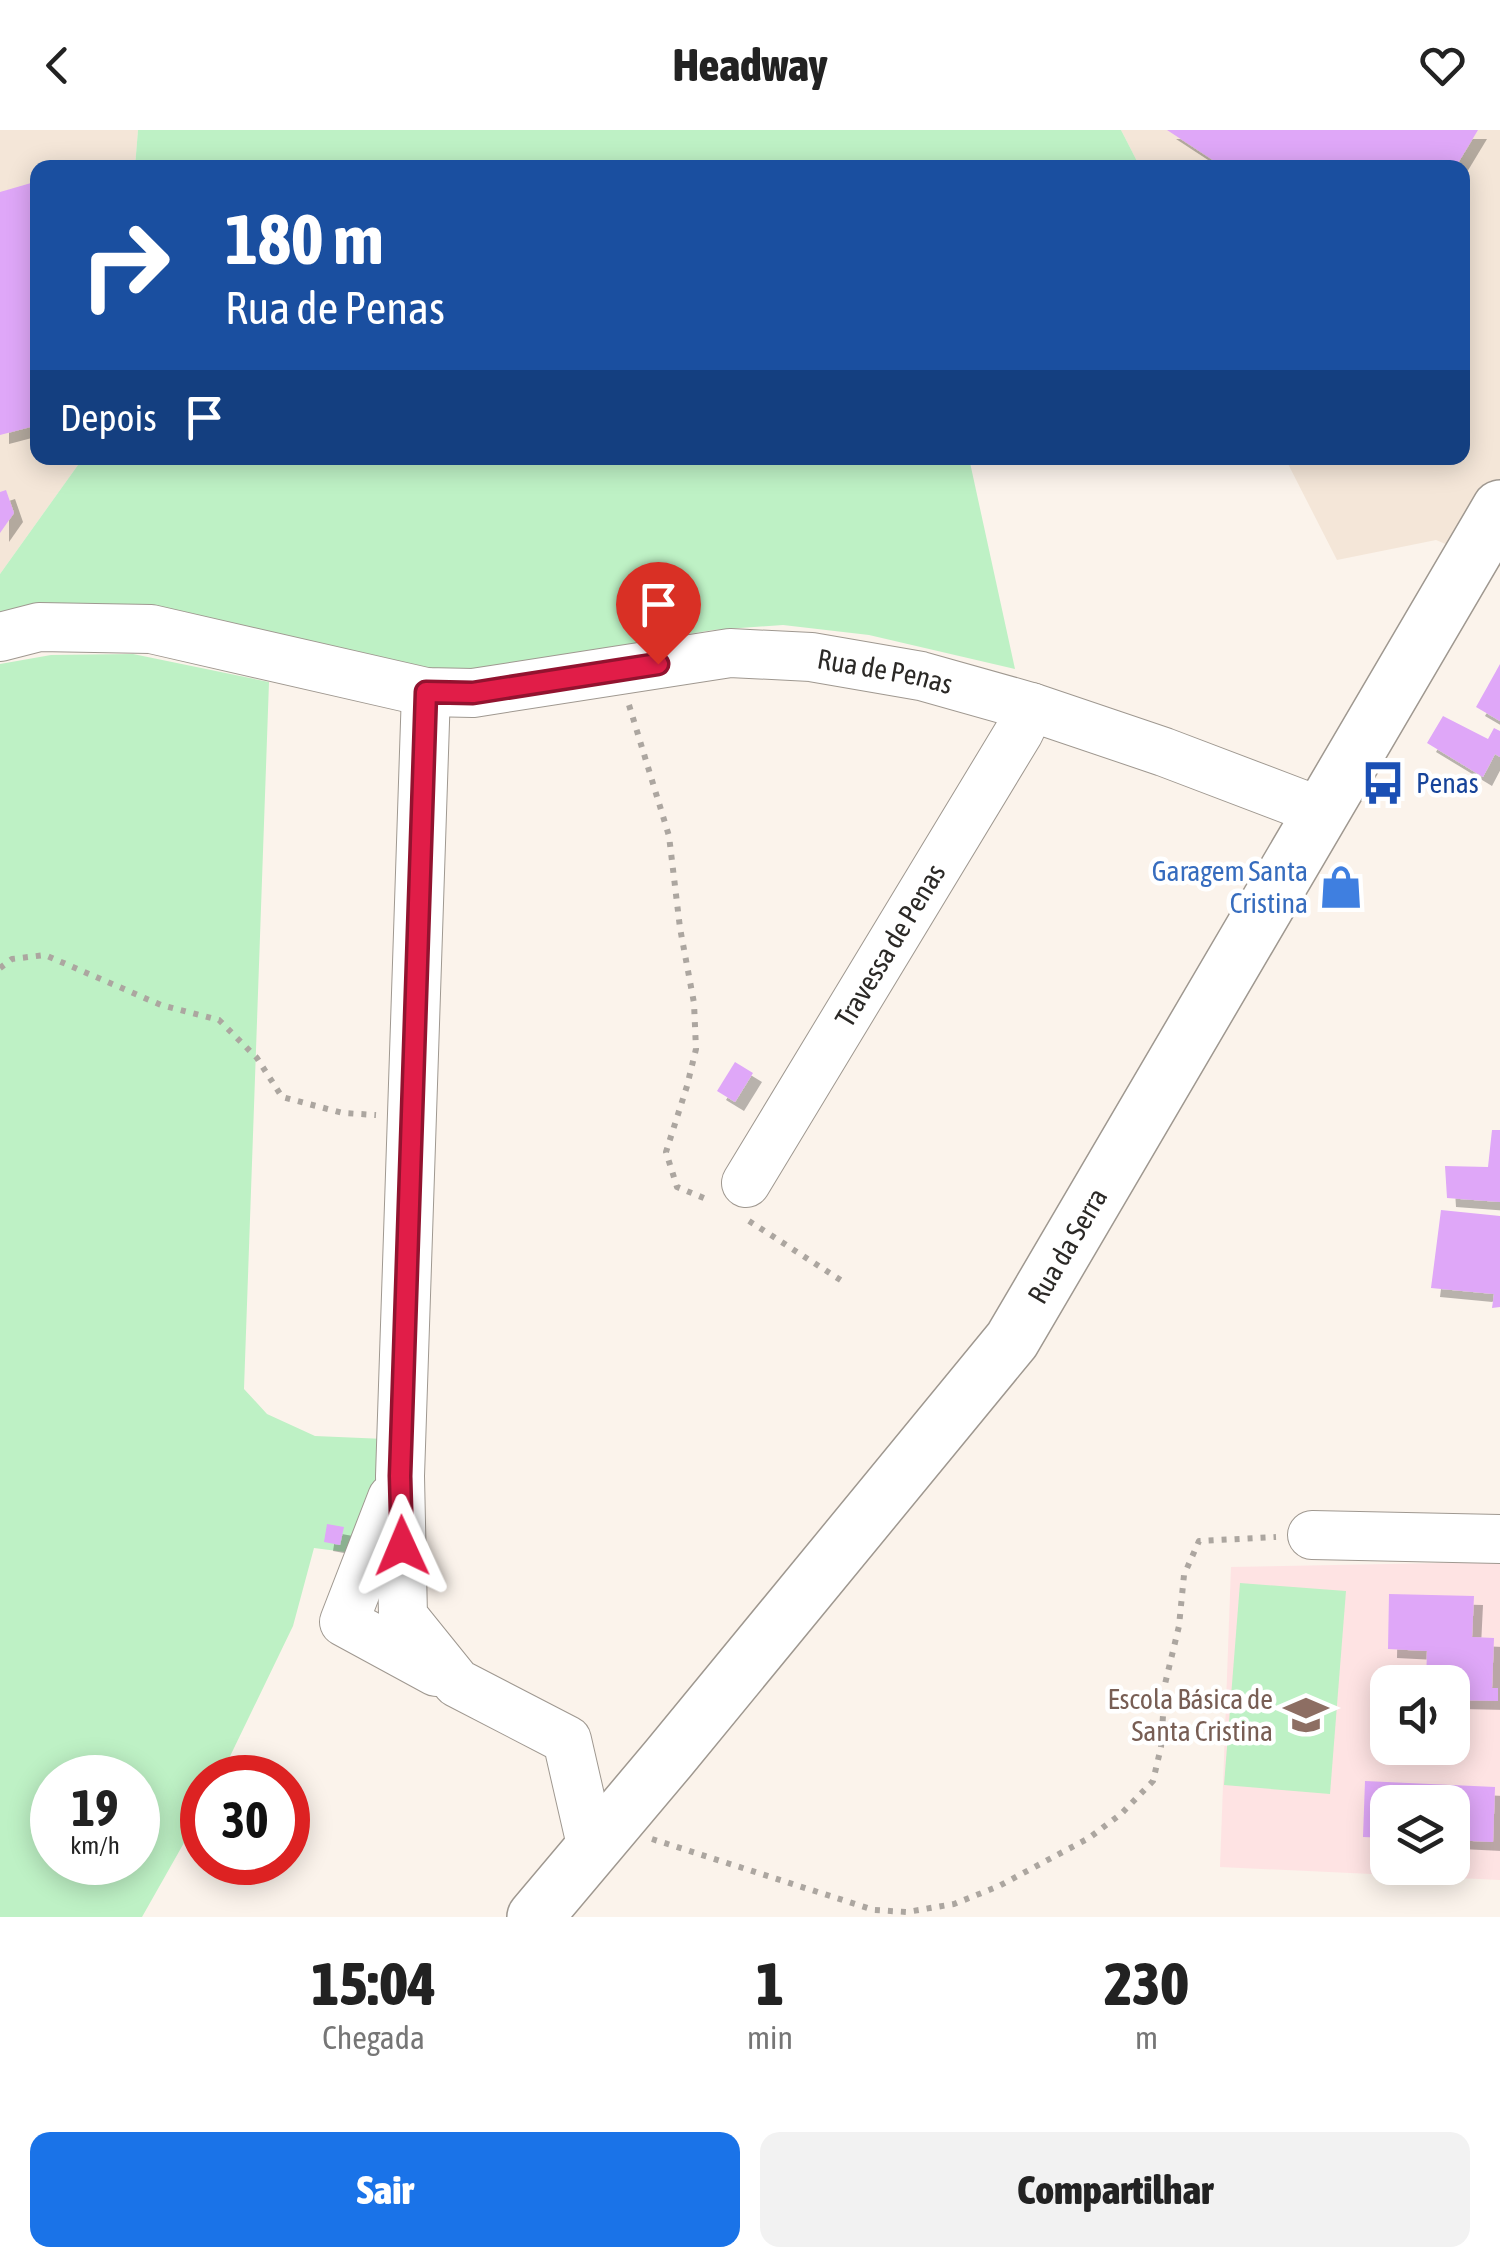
<!DOCTYPE html>
<html lang="pt">
<meta charset="utf-8">
<style>
body{margin:0;font-family:"Asap Condensed",sans-serif;background:#f2f2f2;color:#222;height:100vh;display:flex;flex-direction:column;font-size:38px;white-space:nowrap}
*{box-sizing:border-box;margin:0}
p{font-size:32px;color:#767676}
.icon{flex:none;width:55px;height:55px;fill:none;stroke:currentColor;stroke-width:2;stroke-linecap:round;stroke-linejoin:round}
.map{position:relative;height:1787px;overflow:hidden}
.side{display:flex;flex-direction:column;background:#fff;flex:1}
.side>*{flex:none}
.top-card{position:absolute;left:30px;top:30px;width:1440px;height:305px;border-radius:20px;box-shadow:0 5px 25px #0003;background:#1a4fa0;color:#fff;overflow:hidden}
.tools{position:absolute;left:1370px;top:1535px;display:grid;gap:20px}
.tools a{display:grid;place-items:center;width:100px;height:100px;border-radius:20px;background:#fff;box-shadow:0 5px 25px #0003;font-size:50px}
.speed{position:absolute;left:30px;top:1625px;display:flex;gap:20px;font-size:50px;font-weight:700;text-align:center}
.speed>*{display:grid;place-content:center;width:130px;height:130px;border-radius:50%;background:#fff;box-shadow:0 5px 25px #0003;line-height:1}
.speed small{font-size:25px;font-weight:400}
.speed .limit{border:15px solid #d22;background:#fff;color:#111}
.pin{position:absolute;display:grid;place-items:center;width:85px;height:85px;color:#fff;margin:-102px -42px;border-radius:50% 50% 50% 0;rotate:-45deg;box-shadow:0 0 10px #0007}
.pin .icon{rotate:45deg}
.me{position:absolute;width:110px;margin:-55px;rotate:359deg;stroke-linejoin:round;filter:drop-shadow(0 0 8px #0008)}
.turn{display:flex;align-items:center;gap:35px;height:210px;padding:0 30px;font-size:45px}
.turn .icon{width:130px;height:130px;stroke-width:2.5}
.turn b{display:block;font-size:70px;line-height:85px}
.then{display:flex;align-items:center;height:95px;padding:0 30px;background:#0003;gap:20px;font-size:38px}
.eta{display:flex;justify-content:space-evenly;align-items:center;height:170px;text-align:center}
.eta b{font-size:60px;font-weight:800;line-height:70px}
.button{display:flex;gap:20px;margin-top:auto;padding:20px 30px}
.button a{flex:1;height:115px;border-radius:20px;background:#1a73e8;color:#fff;font-size:40px;font-weight:800;line-height:115px;text-align:center}
.button a+a{background:#f2f2f2;color:#222}
header{display:flex;justify-content:space-between;align-items:center;height:130px;padding:0 30px;background:#fff;font-size:45px;font-weight:800}
.map>svg:first-child{display:block}
</style>
<header><svg class="icon" aria-label="back" viewBox="0 0 24 24"><path d="M15 5l-7 7 7 7"/></svg>Headway<svg class="icon" aria-label="heart" viewBox="0 0 24 24"><path d="M12 20l-8-8c-3-5 5-10 8-4 3-6 11-1 8 4z"/></svg></header>
<div class="map">
<svg width="1500" height="1787" viewBox="0 0 1500 1787">
<defs>
<filter id="shadow"><feDropShadow dx="9" dy="9" stdDeviation="0" flood-color="#0004"/></filter>
</defs>
<rect width="100%" height="100%" fill="#fbf3eb"/>
<g fill="#f4e6d8">
<path d="M0,0H138L135,37L38,38V328H83L0,444Z"/>
<path d="M1121,0H1500V437L1436,410L1337,430L1285,328H1462V38L1140,37Z"/>
</g>
<path fill="#fee3e3" fill-rule="evenodd" d="M1491,1432L1500,1434V1750L1220,1737L1231,1437ZM1388,1552H1452V1618H1388ZM1388,1672H1452V1738H1388Z"/>
<g fill="#bef1c5" fill-rule="evenodd">
<path d="M138,0H1121L1140,37H135Z"/>
<path d="M83,328H969L1015,539L869,505L783,495L713,500L471,540L423,539L0,487V444Z"/>
<path d="M133,524L269,552L244,1259L267,1284L315,1306L385,1309L386,1358L353,1423L314,1418L293,1496L220,1647L202,1648V1681L142,1787H0V534L51,525ZM52,1648H138V1732H52Z"/>
<path d="M1240,1453L1346,1461L1330,1664L1224,1655Z"/>
</g>
<g fill="#dfa7f8" filter="url(#shadow)">
<path d="M1167,0H1478L1455,38H1225Z"/>
<path d="M38,51V295L0,305V62Z"/>
<path d="M6,360L14,383L0,403V362Z"/>
<path d="M1500,534V591L1476,577Z"/>
<path d="M1443,586L1488,609L1494,598L1500,601V627L1495,624L1483,647L1427,613Z"/>
<path d="M735,932L753,943L735,972L717,961Z"/>
<path d="M1492,1000H1500V1072L1447,1068L1445,1036L1488,1037Z"/>
<path d="M1441,1080L1500,1086V1177L1492,1178L1494,1164L1431,1158Z"/>
<path d="M327,1394L344,1397L340,1415L324,1412Z"/>
<path d="M1389,1464L1474,1466L1472,1507L1494,1508L1492,1558H1498V1571L1452,1570V1552H1426L1427,1521L1388,1519Z"/>
<path d="M1365,1651L1495,1657L1493,1712L1452,1710V1672H1388V1708L1363,1707Z"/>
</g>
<g fill="none" stroke-linecap="round" stroke-linejoin="round">
<g stroke="#9f9890" stroke-width="50">
<g id="minor">
<path id="s1" d="M0,507L39,497L151,499L426,562L473,563L730,523L811,527L921,546L1031,577L1164,622L1322,682"/>
<path d="M426,562L400,1346L403,1486L457,1553L567,1610L592,1719"/>
<path id="s2" d="M746,1053L1019,602L1031,577"/>
<path d="M392,1368L344,1492L436,1542"/>
<path d="M1312,1405L1500,1409"/>
</g>
</g>
<g stroke="#9f9890" stroke-width="58">
<g id="major">
<path id="s3" d="M535,1787L668,1629L1012,1210L1500,378"/>
</g>
</g>
<g stroke="#aca6a0" stroke-width="6" stroke-dasharray="5 8" stroke-linecap="butt">
<path d="M629,575L669,706L680,798L694,873L696,919L687,956L666,1022L677,1057L711,1071"/>
<path d="M0,838L12,829L45,825L161,875L219,890L257,928L282,967L343,983L376,985"/>
<path d="M749,1091L842,1151"/>
<path d="M652,1709L874,1780L907,1782L954,1774L999,1756L1089,1708L1121,1684L1153,1651L1161,1617L1165,1554L1179,1496L1184,1445L1199,1411L1276,1407"/>
</g>
<use href="#minor" stroke="#fff" stroke-width="48"/>
<use href="#major" stroke="#fff" stroke-width="55"/>
</g>
<g fill="none" stroke-linecap="round" stroke-linejoin="round">
<g stroke="#92132f" stroke-width="25">
<path id="route" d="M402,1416L400,1346L426,562L473,563L658,534"/>
</g>
<use href="#route" stroke="#e11d48" stroke-width="18"/>
</g>
<defs>
<g id="bus-bare" transform="scale(3.45)"><path d="M-5-6H5V4H4V6H2V4H-2V6H-4V4H-5ZM-3.5-4V0h7V-4ZM-3.5 1.2v1.5H-2V1.2ZM2 1.2v1.5H3.5V1.2Z" fill="#1a4fb4" stroke="#fff" stroke-width="2.5" paint-order="stroke"/></g>
<g id="shop-bare" transform="scale(3.45)"><path d="M-5-2.5h2.3a2.7 3.5 0 0 1 5.4 0H5L5.5 6h-11ZM-1.5-2.5h3a1.5 2.3 0 0 0-3 0Z" fill="#3f7fe0" stroke="#fff" stroke-width="2.5" paint-order="stroke"/></g>
<g id="school-bare" transform="scale(3.45)"><path d="M0-5L7-2L0 1L-7-2ZM-4 1L0 2.5L4 1V4Q0 6-4 4Z" fill="#8d6e63" stroke="#fff" stroke-width="2.5" paint-order="stroke"/></g>
</defs>
<g fill-rule="evenodd">
<use href="#bus-bare" x="1383" y="653"/>
<use href="#shop-bare" x="1341" y="757"/>
<use href="#school-bare" x="1306" y="1585"/>
</g>
<g text-anchor="middle" dominant-baseline="central" stroke-width="9" stroke-linejoin="round" paint-order="stroke">
<g font-size="28" fill="#2b2926" stroke="#fff">
<text stroke="none"><textPath href="#s1" startOffset="898">Rua de Penas</textPath></text>
<text stroke="none"><textPath href="#s2" startOffset="278">Travessa de Penas</textPath></text>
<text stroke="none"><textPath href="#s3" startOffset="858">Rua da Serra</textPath></text>
</g>
<g font-size="28" fill="#164399" stroke="#fff" text-anchor="start">
<text x="1416" y="653">Penas</text>
</g>
<g font-size="28" fill="#366cbe" stroke="#fff" text-anchor="end">
<text x="1308" y="741">Garagem Santa<tspan x="1308" dy="32">Cristina</tspan></text>
</g>
<g font-size="28" fill="#785e54" stroke="#fff" text-anchor="end">
<text x="1273" y="1569">Escola Básica de<tspan x="1273" dy="32">Santa Cristina</tspan></text>
</g>
</g>
</svg>
<div class="tools">
<a><svg class="icon" aria-label="sound" viewBox="0 0 24 24"><path d="M4 9h4l5-4v14l-5-4H4zM17 9q2 3 0 6"/></svg></a>
<a><svg class="icon" aria-label="layers" viewBox="0 0 24 24"><path d="M12 4l9 5-9 5-9-5zM3 14l9 5 9-5"/></svg></a>
</div>
<div class="speed"><div>19<small>km/h</small></div><div class="limit">30</div></div>
<div class="pin" style="left:658px;top:534px;background:#d93025"><svg class="icon" aria-label="arrive" viewBox="0 0 24 24"><path d="M6 21V4h12l-3 4 3 4H6"/></svg></div>
<svg class="me" style="left:402px;top:1416px" viewBox="-20 -20 40 40"><path d="M0-17L14 15 0 8-14 15z" fill="#e11d48" stroke="#fff" stroke-width="4"/></svg>
<div class="top-card">
<div class="turn"><svg class="icon" aria-label="right" viewBox="0 0 24 24"><path d="M7 20v-9h11M14 6l5 5-5 5"/></svg><div><b>180 m</b>Rua de Penas</div></div>
<div class="then">Depois<svg class="icon" aria-label="arrive" viewBox="0 0 24 24"><path d="M6 21V4h12l-3 4 3 4H6"/></svg></div>
</div>
</div>
<section class="side">
<div class="eta">
<div><b>15:04</b><p>Chegada</p></div>
<div><b>1</b><p>min</p></div>
<div><b>230</b><p>m</p></div>
</div>
<div class="button"><a>Sair</a><a>Compartilhar</a></div>
</section>
